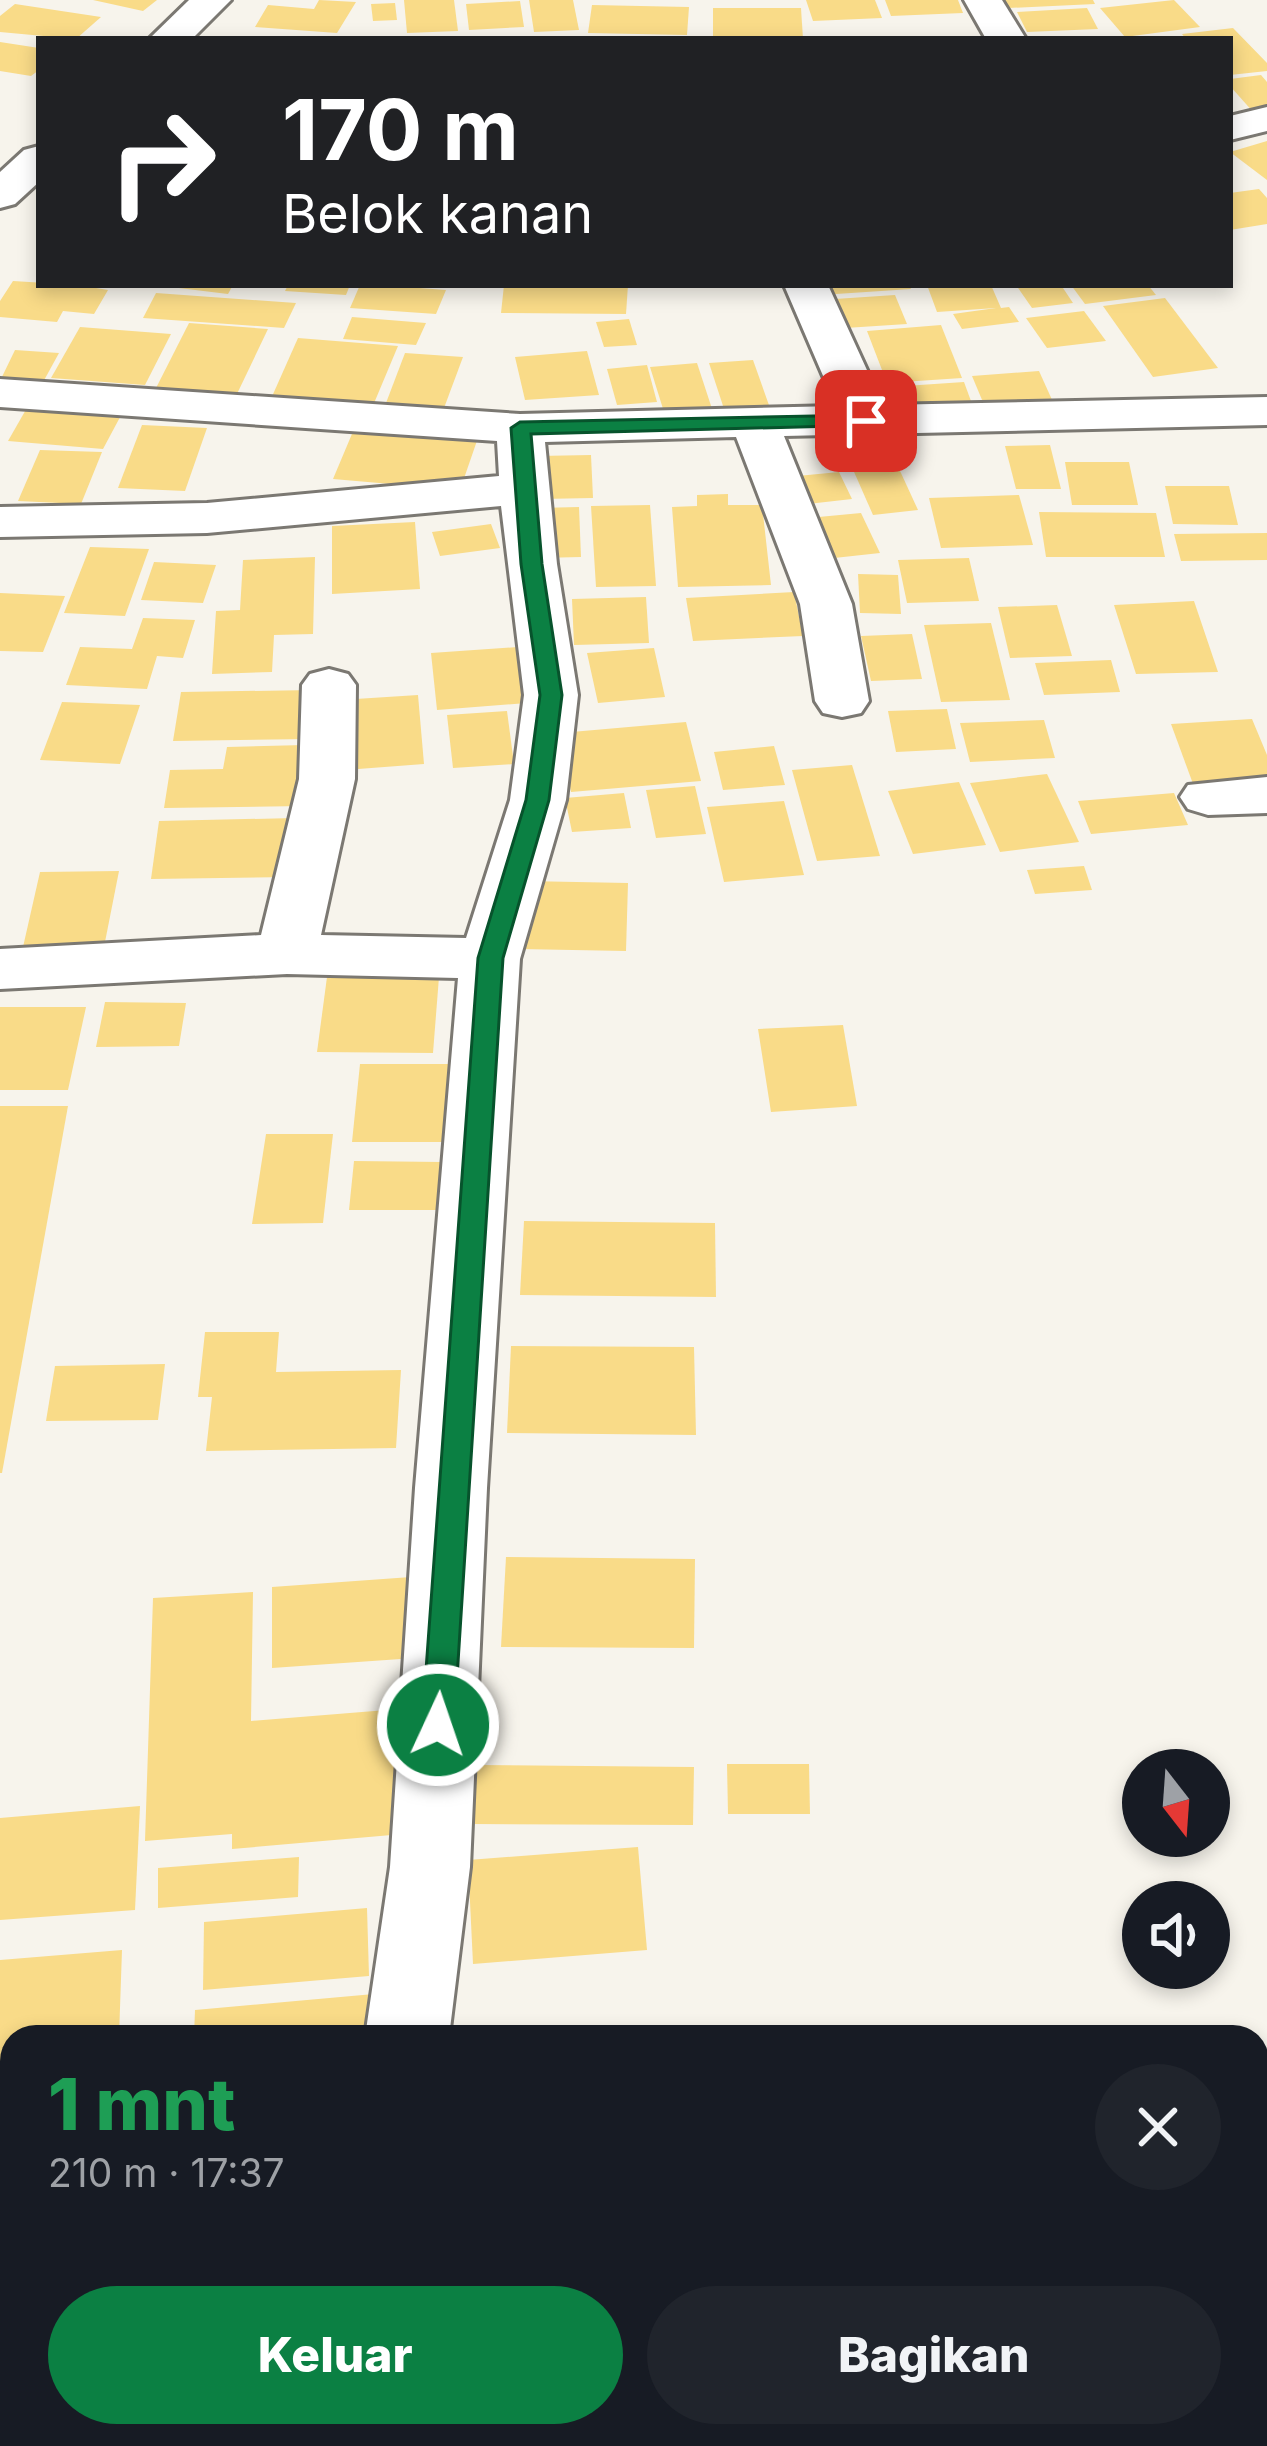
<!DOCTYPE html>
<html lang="id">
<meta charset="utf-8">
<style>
body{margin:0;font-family:Inter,sans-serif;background:#20242c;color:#f1f3f6;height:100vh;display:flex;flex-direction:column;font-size:45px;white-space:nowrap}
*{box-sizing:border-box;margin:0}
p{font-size:39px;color:#9ea1a6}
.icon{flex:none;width:66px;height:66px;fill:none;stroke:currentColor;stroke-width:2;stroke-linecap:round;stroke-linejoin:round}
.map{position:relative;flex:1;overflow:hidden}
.sheet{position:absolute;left:0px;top:2025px;width:1269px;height:423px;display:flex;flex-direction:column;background:#171b24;border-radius:36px 36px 0 0;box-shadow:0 6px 18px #0003}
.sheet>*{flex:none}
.guide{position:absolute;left:36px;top:36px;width:1197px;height:252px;border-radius:0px;box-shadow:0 6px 18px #0003;background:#202124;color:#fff;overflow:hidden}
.needle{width:78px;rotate:163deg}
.tools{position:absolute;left:1122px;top:1749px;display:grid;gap:24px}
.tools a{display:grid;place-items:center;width:108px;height:108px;border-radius:50%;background:#171b24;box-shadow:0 6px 18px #0003;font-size:60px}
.pin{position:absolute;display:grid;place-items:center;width:102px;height:102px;color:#fff;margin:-51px;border-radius:24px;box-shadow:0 6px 18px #0006}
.me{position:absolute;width:132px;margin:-66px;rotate:3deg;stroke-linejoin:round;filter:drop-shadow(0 0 9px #0008)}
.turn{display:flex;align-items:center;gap:42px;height:252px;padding:0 48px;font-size:54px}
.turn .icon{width:156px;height:156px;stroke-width:2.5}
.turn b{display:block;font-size:84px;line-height:102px}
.round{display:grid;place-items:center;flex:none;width:126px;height:126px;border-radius:63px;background:#20242c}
.overview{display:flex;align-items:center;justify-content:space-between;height:204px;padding:0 48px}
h1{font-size:72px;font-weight:800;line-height:90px;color:#1e9e55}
.button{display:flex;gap:24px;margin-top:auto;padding:24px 48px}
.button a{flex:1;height:138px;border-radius:72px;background:#0b8043;color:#fff;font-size:48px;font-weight:800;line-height:138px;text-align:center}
.button a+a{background:#20242c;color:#f1f3f6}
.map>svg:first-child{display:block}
</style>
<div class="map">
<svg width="1267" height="2446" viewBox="0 0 1267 2446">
<rect width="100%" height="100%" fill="#f7f4ec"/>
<g fill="#f9db88">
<path d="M93,0H157L143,11Z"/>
<path d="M319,0L356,2L337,33L255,27L268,5L314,9Z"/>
<path d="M404,0H454L458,31L407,33Z"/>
<path d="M529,0H573L579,30L534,32Z"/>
<path d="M806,0H875L882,18L813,21Z"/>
<path d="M885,0H958L963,13L891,16Z"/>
<path d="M1004,0H1093L1095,4L1008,8Z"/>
<path d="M1174,0L1200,27L1125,37L1100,8Z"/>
<path d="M520,1L524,27L469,30L466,4Z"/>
<path d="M395,3L397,20L373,21L371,4Z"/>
<path d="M15,4L101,17L76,39L0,32V16Z"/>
<path d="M592,5L689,7L687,35L588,33Z"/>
<path d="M713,8H801L803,39H713Z"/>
<path d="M1087,8L1098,29L1027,32L1017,12Z"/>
<path d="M1233,28L1267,63V71L1230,75V39H1186L1182,34Z"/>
<path d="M0,42L39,48V70L31,76L0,71Z"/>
<path d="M1261,75L1267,82V111L1254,113L1230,86V79Z"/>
<path d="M1267,141V180L1230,152Z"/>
<path d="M1259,189L1267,198V224L1230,230V193Z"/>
<path d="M13,281L78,285L108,290L94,314L63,311L57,322L0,317V301Z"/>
<path d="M154,285H233L228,294Z"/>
<path d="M288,285H350L346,295L285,291Z"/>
<path d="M360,285H379L446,290L436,314L350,308Z"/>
<path d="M504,285H628L626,314L501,313Z"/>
<path d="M818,285H909L911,289L821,295Z"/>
<path d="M927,285H991L1001,308L1009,307L1019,322L962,329L953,314L996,308L937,312Z"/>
<path d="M1016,285H1061L1073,303L1032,308Z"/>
<path d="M1071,285H1148L1156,295L1085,304Z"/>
<path d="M156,293L296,303L284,328L143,318Z"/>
<path d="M895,295L907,324L830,329L820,300Z"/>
<path d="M1165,298L1218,368L1153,377L1103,306Z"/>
<path d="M1084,311L1106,341L1047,348L1026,318Z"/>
<path d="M352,317L426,323L416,345L343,339Z"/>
<path d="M629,319L637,345L604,347L596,322Z"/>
<path d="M189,323L268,329L236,396L155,390Z"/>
<path d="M941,325L962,378L887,383L867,331Z"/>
<path d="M80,327L171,334L145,385L51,378Z"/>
<path d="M298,338L398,346L372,408L270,401Z"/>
<path d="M15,350L59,353L42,384L0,381Z"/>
<path d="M587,351L599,395L525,400L515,357Z"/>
<path d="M405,353L463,357L444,408L386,403Z"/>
<path d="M753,360L770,408L725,412L709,363Z"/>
<path d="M697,363L716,421L668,425L650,367Z"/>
<path d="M647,365L657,402L617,405L607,369Z"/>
<path d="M1039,371L1053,402L985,407L972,376Z"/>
<path d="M964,382L975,412L902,417L890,387Z"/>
<path d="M32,399L126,406L103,449L8,441Z"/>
<path d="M357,422L480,432L460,490L333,479Z"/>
<path d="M142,425L207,428L185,491L118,488Z"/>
<path d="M1050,445L1061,489H1016L1005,446Z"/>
<path d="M40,450L102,452L81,504L18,501Z"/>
<path d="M591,455L593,498L541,499L538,456Z"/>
<path d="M895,460L918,510L873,515L851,465Z"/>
<path d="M1065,462H1129L1138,505H1072Z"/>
<path d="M839,472L852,499L799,505L787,477Z"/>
<path d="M1165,486H1229L1238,525L1173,524Z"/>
<path d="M728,494V505H762L771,585L678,587L672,507L697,506V495Z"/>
<path d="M1019,495L1033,545L941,548L929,498Z"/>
<path d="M650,505L656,586L596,587L591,506Z"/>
<path d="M579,507L581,557L539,558L538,508Z"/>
<path d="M1039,512L1156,513L1165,557H1046Z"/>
<path d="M861,513L880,553L825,559L808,518Z"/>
<path d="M415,522L420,589L332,594V526Z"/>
<path d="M491,524L500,548L440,556L432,532Z"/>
<path d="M1267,533V560L1181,561L1174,534Z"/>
<path d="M90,547L149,549L125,616L64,613Z"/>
<path d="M315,557L313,634L274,635L272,672L212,674L216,611L240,610L243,560Z"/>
<path d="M969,558L979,601L907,603L898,560Z"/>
<path d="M154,562L216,565L203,603L141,600Z"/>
<path d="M858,574L898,575L901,614L860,613Z"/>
<path d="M794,592L803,636L693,641L686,598Z"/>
<path d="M0,593L65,596L43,652L0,651Z"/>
<path d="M646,597L649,643L574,645L572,599Z"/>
<path d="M1194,601L1218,672L1136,674L1114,605Z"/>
<path d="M1057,605L1072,656L1010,658L998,607Z"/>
<path d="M143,618L195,620L183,658L157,656L147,689L66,685L80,647L132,649Z"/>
<path d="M991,623L1010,700L941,702L924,625Z"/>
<path d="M912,634L922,679L871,681L861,636Z"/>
<path d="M518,647L527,703L437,710L431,653Z"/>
<path d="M654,648L665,697L598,703L587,653Z"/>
<path d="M1111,660L1120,692L1044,695L1035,663Z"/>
<path d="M313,690L309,739L173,741L181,692Z"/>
<path d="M418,695L424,764L345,770L340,700Z"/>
<path d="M62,702L140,705L120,764L40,760Z"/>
<path d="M947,709L956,749L896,752L888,711Z"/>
<path d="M507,711L514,764L453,768L447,715Z"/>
<path d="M1252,719L1267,755V787L1196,792L1171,724Z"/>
<path d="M1044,720L1055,758L970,762L960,723Z"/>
<path d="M686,722L701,781L571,792L560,733Z"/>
<path d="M304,745V806L164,808L170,770L223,769L227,747Z"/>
<path d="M774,746L785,785L723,790L714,752Z"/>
<path d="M852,765L880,856L817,861L792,770Z"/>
<path d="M1047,774L1079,842L1000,852L970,783Z"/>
<path d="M959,782L986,845L913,854L888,791Z"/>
<path d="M695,786L706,834L656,838L646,790Z"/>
<path d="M624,793L631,828L572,832L565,798Z"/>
<path d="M1174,793L1188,825L1091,834L1078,801Z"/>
<path d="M784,801L804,875L724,882L707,807Z"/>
<path d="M295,818L290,877L151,879L159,821Z"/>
<path d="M1084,866L1092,890L1035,894L1027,870Z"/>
<path d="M119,871L104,947H23L40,872Z"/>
<path d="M525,881L628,883L626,951L519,949Z"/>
<path d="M327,977H439L433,1053L317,1052Z"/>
<path d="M105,1002L186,1003L179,1046L96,1047Z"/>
<path d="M0,1007H86L68,1090H0Z"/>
<path d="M843,1025L857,1106L771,1112L758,1029Z"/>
<path d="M360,1064H451L444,1142H352Z"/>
<path d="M0,1106H68L2,1473H0Z"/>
<path d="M266,1134H333L323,1223L252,1224Z"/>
<path d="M354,1161L442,1162L438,1210H349Z"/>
<path d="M524,1221L715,1223L716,1297L520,1295Z"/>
<path d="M205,1332H279L276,1372L401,1370L396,1448L206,1451L212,1397H198Z"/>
<path d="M511,1346L694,1347L696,1435L507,1433Z"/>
<path d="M165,1364L158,1420L46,1421L55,1366Z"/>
<path d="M506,1557L695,1559L694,1648L501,1647Z"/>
<path d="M411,1577L415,1658L272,1668V1587Z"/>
<path d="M253,1592L251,1721L399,1709L403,1834L232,1849V1834L145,1841L153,1598Z"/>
<path d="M727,1764H809L810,1814H728Z"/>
<path d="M475,1765L694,1767L693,1825L471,1824Z"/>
<path d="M140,1806L135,1910L0,1920V1818Z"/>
<path d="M638,1847L647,1950L473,1964L468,1860Z"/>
<path d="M299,1857L298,1897L158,1908V1868Z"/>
<path d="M367,1908L369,1976L203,1990L204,1922Z"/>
<path d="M122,1950L119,2037H12V2138L0,2139V1960Z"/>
<path d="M374,1994L375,2037H194L195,2010Z"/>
<path d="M12,2153V2348L0,2349V2154Z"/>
<path d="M526,2436H585V2438L528,2446Z"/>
</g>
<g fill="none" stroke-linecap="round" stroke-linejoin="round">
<g stroke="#7b7872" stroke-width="6">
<g id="minor">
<path d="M189,0H231L192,39H149Z"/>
<path d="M964,0H1002L1026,39H986Z"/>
<path d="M1267,107V131L1230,140V116Z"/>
<path d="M39,146V182L15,204L0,208V172L24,150Z"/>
<path d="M784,285H828L883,405L1267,397V425L784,436L852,604L869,701L861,713L842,717L823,713L815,701L800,604L736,437L545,442L557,564L578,695L566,800L520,959L487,1488L470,1867L449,2037H365L390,1867L415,1488L458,978L287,974L0,989V949L261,935L299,779L302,685L310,674L329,669L348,674L356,685L355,779L321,935L466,938L510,800L524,695L501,506L207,533L0,537V507L207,503L499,476L497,441L0,407V379L520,414L836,406Z"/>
<path d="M1267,777V813L1208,815L1188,809L1180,797L1188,785Z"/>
<path d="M1267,2121V2209L1257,2213V2125Z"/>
<path d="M308,2436H402L400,2446H306Z"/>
<path d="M609,2436H731L726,2446H605Z"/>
</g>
</g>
<use href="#minor" fill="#fff" fill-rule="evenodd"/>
</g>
<path fill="#0b8043" stroke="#07532c" stroke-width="3" d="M866,415L875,421L873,425L531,434L542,564L562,695L549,800L503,958L454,1725L449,1735L438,1739L426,1735L422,1725L478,958L526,800L540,695L521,564L511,428L520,422Z"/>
</svg>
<div class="tools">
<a><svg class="needle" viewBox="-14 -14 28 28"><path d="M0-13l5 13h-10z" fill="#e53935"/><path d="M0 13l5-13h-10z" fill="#9ea1a6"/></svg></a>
<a><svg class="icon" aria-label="sound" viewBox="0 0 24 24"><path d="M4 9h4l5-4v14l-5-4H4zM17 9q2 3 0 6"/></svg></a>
</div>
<div class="pin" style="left:866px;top:421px;background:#d93025"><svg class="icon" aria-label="arrive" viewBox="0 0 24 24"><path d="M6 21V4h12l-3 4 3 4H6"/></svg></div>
<svg class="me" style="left:438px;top:1725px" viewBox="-20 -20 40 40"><circle r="17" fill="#0b8043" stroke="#fff" stroke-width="3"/><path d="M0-11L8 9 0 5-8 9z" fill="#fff"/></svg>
<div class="guide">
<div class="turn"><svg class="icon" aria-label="right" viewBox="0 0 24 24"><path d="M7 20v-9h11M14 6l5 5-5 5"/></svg><div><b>170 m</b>Belok kanan</div></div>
</div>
<section class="sheet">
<div class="overview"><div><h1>1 mnt</h1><p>210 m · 17:37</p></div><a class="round"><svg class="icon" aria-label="close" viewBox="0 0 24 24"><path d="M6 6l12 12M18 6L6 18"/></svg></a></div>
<div class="button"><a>Keluar</a><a>Bagikan</a></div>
</section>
</div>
